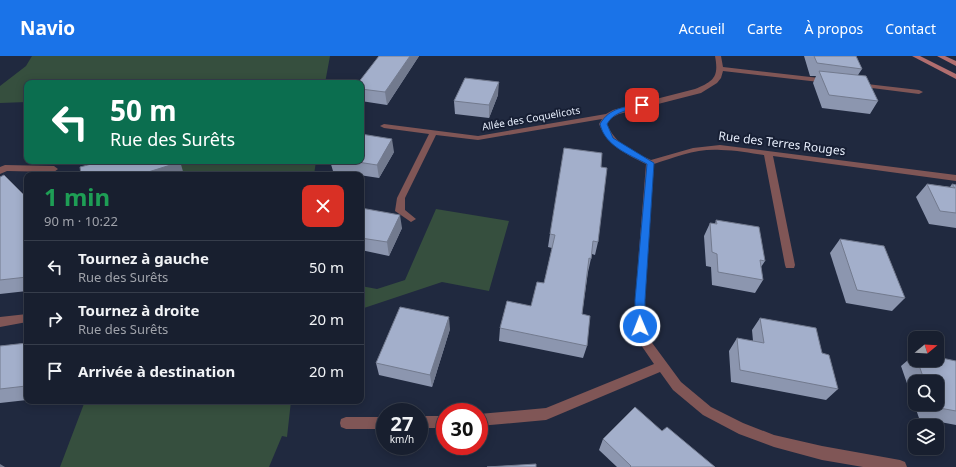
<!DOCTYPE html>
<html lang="fr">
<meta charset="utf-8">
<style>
body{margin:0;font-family:"Noto Sans",sans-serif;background:#252c3b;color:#f1f3f6;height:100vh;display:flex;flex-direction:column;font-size:15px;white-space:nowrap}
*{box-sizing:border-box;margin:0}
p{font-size:13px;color:#9fa2aa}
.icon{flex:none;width:22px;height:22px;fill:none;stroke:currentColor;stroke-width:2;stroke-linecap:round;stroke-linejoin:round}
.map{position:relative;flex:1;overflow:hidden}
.side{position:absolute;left:24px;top:116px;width:340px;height:232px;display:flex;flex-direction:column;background:#181f2f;border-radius:8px;box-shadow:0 2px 10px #0003,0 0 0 1px #363d4b}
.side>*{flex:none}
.guide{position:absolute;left:24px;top:24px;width:340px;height:84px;border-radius:8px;box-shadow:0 2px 10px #0003,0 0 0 1px #363d4b;background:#0b6e4f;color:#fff;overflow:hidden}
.needle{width:26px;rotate:72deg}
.fabs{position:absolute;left:908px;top:275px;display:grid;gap:8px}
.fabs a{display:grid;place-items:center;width:36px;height:36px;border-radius:8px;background:#181f2f;box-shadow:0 2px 10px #0003,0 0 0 1px #363d4b;font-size:20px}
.speed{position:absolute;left:376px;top:347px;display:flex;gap:8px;font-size:20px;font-weight:700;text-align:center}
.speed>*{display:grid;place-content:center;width:52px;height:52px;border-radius:50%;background:#181f2f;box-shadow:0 2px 10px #0003,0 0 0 1px #363d4b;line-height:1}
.speed small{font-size:10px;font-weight:400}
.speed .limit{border:6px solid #d22;background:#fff;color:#111}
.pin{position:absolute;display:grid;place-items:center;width:34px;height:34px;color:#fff;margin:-17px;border-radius:8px;box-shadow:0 2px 6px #0006}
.me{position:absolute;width:44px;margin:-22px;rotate:359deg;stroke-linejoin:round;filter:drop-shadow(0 0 3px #0008)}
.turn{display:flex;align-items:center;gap:14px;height:84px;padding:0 20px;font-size:18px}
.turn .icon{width:52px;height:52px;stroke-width:2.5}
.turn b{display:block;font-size:28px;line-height:34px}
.round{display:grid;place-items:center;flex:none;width:42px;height:42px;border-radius:8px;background:#252c3b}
.headline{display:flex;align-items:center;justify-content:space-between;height:68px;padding:0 20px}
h1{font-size:24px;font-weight:700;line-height:30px;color:#1e9e55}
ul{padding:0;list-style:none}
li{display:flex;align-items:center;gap:12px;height:52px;padding:0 20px;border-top:1px solid #363d4b}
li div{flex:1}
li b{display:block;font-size:15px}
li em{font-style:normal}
header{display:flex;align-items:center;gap:24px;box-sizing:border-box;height:56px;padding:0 20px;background:#1a73e8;color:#fff}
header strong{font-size:19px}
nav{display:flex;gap:22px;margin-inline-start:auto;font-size:14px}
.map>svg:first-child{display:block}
</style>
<header>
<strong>Navio</strong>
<nav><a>Accueil</a><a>Carte</a><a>À propos</a><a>Contact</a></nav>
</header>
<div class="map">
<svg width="956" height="411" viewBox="0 0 956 411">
<rect width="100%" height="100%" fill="#20293f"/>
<g fill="#364f3e">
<path d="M32,0H330L325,27H27V46L0,47V30L26,10Z"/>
<path d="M178,105H316L314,119H172Z"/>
<path d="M436,153L509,165L489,235L442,226L361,253V230L377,233L405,224Z"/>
<path d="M85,345H291L287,381L282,380L269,411H60Z"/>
</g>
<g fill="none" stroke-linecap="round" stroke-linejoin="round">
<g fill="#805656" fill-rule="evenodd">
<path d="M715,0H721L723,11L828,23L831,25L828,27L723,15L721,22L717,27L701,37L619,58L611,62L607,68C615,88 632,95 651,104L693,92L720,89L956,119V125L773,100L795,209L794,212H786L785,209L764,99C750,97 735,94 721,94C698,92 675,101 654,108L645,244L646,270L650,284L681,326L711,351L743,367L774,379L822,390L900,404L905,406L907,411H863L822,404L774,391L739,378L703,359L673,334L660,316L546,364L479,370V358L546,352L654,308L641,289L634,270L635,244L646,108C626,98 608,90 599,68L602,63L478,84L436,79L405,142V154L416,163L411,166L395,155L397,142L429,78L384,72L380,70L384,68L478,80L606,58L613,54L695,33C714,25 719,21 715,0Z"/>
<path d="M858,27L919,34L923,36L919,38L856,30V28Z"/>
<path d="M5,109L54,110L58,113L54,116L7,115L0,118V111Z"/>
<path d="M27,258V266L0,271V261Z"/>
<rect x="419" y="360" width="26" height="12"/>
<path d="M346,361H385V373H346L341,371L340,367L341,363Z"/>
</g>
<g fill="#b16e6f" fill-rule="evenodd">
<path d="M912,0H920L956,18V23Z"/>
<path d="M937,0H945L956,5V10Z"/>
</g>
</g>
<g fill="#8c96af" fill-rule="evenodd">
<path d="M379,0H419L387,49L361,45V27Z"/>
<path d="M804,0H856L862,13L858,19L878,45L870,58L822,52L813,27L816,20H810Z"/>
<path d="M498,39L489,62L455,58L454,45Z"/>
<path d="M394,96L379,122L333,115L330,105H361Z"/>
<path d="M601,111L598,186L595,199L592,198L588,216L582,258L587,290L583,302L499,285L500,272L531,250L544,227L552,192L548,191L550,178Z"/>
<path d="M0,121L27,142V235L0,238Z"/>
<path d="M927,128L950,131L952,128L956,129V172L929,168L916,141Z"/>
<path d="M361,152L402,172L389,200L361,194Z"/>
<path d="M716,164L765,205L761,211L763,224L755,237L712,229L711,211L706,210L704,180L710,167L715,168Z"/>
<path d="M840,183L905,242L892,255L846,247L830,197Z"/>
<path d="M760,262L822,297L838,333L826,344L731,326L729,295L737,282L753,285L752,274Z"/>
<path d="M450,273L432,331L379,319L376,307Z"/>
<path d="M27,287V344L0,347V290Z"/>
<path d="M915,298V304L956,305V369L919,362L901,310ZM915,326H937V348H915Z"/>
<path d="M662,375L715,411H617L599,394L603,383Z"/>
</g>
<g fill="#727a8e">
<path d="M410,0H419L387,49L385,36Z"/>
<path d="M499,26L498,39L489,62V49Z"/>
<path d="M392,83L394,96L379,122L377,109Z"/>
<path d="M177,105H180L184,119H145V117Z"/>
<path d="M400,159L402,172L389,200L387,186Z"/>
<path d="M449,261L450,273L432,331L430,319Z"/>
<path d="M0,408L5,411H0Z"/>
</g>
<g fill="#a3afcb" stroke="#727a8e">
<path d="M379,0H410L385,36L361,33V27H358Z"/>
<path d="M814,0H856L862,13L817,7Z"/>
<path d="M819,15L866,20L878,45L829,39Z"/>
<path d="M465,22L499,26L489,49L454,45Z"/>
<path d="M361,78L392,83L377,109L351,105H361Z"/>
<path d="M564,92L602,97L601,111L607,112L598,186L593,185L591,203L589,202L582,258L590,260L587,290L500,272L507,245L531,250L537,226L544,227L555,179L550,178Z"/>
<path d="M103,105H177V107L145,117V119H142L140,118L138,119H81L80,111Z"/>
<path d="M4,119L27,142V221L0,224V121Z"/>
<path d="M927,128L955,132L952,128L956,129V157L940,155Z"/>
<path d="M361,152L400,159L387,186L361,182Z"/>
<path d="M716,164L759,171L765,205L760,204L763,224L718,216L717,198L712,196L710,167L717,168Z"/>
<path d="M840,183L884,190L905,242L857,234Z"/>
<path d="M400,251L449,261L430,319L376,307Z"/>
<path d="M760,262L816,272L822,297L829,299L838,333L740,314L737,282L764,287Z"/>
<path d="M27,287V328L26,330L0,333V290Z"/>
<path d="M937,301L956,305V355L934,351L933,348H937V326H925L917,304H937Z"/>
<path d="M635,351L662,375L667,371L715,411H630L631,410L603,383Z"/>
<path d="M536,408V411H487Z"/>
</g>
<path fill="#1a73e8" stroke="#114b97" d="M642,47H644V50C630,54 614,55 607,68L613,82L654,107L645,244V270L644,273L640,274L637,273L635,270V244L647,108C628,98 605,90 600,68C610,51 624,52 642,47Z"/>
<g text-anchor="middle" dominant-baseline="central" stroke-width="4" stroke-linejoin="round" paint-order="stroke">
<g font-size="10" fill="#e7eefc" stroke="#171f34">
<text transform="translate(531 62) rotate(-10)">Allée des Coquelicots</text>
</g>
<g font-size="12" fill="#e7eefc" stroke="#171f34">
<text transform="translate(782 87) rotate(7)">Rue des Terres Rouges</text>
</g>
</g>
</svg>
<div class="fabs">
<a><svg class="needle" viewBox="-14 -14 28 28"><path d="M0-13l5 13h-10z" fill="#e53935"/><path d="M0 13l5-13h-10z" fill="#9fa2aa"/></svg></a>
<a><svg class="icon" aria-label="search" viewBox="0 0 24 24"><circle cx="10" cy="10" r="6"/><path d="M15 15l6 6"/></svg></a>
<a><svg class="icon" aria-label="layers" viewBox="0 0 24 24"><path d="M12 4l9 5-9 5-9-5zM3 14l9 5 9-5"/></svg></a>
</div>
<div class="speed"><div>27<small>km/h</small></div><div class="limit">30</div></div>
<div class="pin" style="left:642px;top:49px;background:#d93025"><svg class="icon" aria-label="arrive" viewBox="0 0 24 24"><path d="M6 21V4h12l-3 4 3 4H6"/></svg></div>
<svg class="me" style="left:640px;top:270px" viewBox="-20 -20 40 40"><circle r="17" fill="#1a73e8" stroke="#fff" stroke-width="3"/><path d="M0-11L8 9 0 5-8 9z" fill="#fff"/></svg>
<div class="guide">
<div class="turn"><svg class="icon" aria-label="left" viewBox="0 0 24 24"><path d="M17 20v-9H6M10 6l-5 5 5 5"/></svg><div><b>50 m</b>Rue des Surêts</div></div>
</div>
<section class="side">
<div class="headline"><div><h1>1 min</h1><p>90 m · 10:22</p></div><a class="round" style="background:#d93025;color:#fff"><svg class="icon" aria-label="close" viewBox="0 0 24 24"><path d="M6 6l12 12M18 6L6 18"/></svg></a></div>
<ul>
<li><svg class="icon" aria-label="left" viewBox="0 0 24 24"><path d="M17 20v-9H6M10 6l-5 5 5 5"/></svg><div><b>Tournez à gauche</b><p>Rue des Surêts</p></div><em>50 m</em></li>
<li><svg class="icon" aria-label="right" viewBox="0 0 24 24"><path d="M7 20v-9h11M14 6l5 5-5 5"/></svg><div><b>Tournez à droite</b><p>Rue des Surêts</p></div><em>20 m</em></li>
<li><svg class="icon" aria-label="arrive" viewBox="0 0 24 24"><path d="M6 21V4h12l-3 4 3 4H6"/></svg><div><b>Arrivée à destination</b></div><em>20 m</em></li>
</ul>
</section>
</div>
